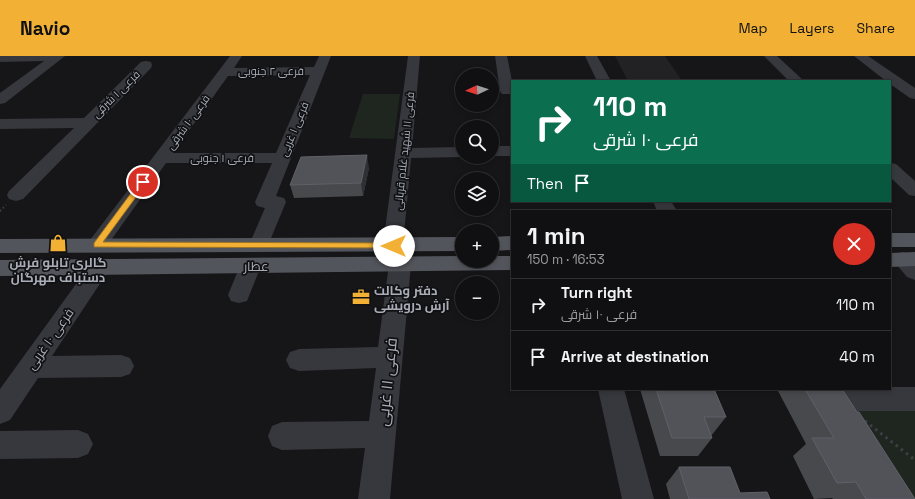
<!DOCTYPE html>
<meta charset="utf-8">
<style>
body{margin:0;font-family:"Space Grotesk",Cairo,sans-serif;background:#1e1e20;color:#f1f3f6;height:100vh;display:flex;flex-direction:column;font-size:15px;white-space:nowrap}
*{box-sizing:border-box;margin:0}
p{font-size:13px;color:#9c9d9f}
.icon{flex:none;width:22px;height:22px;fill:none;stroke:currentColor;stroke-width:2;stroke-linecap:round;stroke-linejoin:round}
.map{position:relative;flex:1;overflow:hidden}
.drawer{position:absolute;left:511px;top:154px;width:380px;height:180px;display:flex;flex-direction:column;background:#101012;border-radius:0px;box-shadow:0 2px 6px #0003,0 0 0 1px #303032}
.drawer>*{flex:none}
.banner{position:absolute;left:511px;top:24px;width:380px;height:122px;border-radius:0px;box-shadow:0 2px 6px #0003,0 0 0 1px #303032;background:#0b6e4f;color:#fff;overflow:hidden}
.needle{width:26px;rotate:266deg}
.tools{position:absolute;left:455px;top:12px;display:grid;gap:8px}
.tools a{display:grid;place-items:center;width:44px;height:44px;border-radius:50%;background:#101012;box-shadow:0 2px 6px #0003,0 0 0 1px #303032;font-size:20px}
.pin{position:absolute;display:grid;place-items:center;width:34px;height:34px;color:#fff;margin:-17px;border:2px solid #fff;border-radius:50%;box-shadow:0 1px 4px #0007}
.me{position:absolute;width:44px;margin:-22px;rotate:270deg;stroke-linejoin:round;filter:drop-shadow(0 0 3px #0008)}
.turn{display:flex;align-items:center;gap:14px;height:84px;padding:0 16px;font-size:18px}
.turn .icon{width:52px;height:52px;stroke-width:2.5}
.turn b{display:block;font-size:28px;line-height:34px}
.then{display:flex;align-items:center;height:38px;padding:0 16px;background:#0003;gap:8px;font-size:15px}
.round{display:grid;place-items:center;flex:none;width:42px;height:42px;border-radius:21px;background:#1e1e20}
.headline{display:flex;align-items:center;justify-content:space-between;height:68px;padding:0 16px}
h1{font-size:24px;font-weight:700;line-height:30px}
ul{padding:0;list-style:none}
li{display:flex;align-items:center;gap:12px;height:52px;padding:0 16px;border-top:1px solid #303032}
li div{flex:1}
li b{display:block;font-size:15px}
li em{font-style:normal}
header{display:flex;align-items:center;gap:24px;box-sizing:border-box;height:56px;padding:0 20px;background:#f2b134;color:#111}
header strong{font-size:19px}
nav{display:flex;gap:22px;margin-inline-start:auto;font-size:14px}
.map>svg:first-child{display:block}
</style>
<header>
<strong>Navio</strong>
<nav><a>Map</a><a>Layers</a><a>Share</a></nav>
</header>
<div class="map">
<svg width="915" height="443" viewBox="0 0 915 443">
<rect width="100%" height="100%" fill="#161618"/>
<path fill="#222225" d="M615,0H665L682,25H628Z"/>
<g fill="#1e261f">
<path d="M363,38H400L394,83L349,82Z"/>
<path d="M849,352L915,353V443H903Z"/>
</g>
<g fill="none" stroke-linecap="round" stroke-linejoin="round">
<path stroke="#3d3f44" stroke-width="2" stroke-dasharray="1.5 2.5" stroke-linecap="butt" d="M0,155L6,149"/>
<path stroke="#3d3f44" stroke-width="3" stroke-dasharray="2.5 4" stroke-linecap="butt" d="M865,365L915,404"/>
<g fill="#37383d" fill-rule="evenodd">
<path d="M0,0H65L5,47L0,48V37L44,5L0,6Z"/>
<path d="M230,0H242L234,12L314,11L319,0H331L276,140L284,142L286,146L266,194L259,196L252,194L249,189L265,152L257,150L255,146L272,107H166L104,194L97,196L90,194L87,189L90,184ZM310,19L276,97H173L228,20Z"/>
<path d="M408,0H420L412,92L462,91V101L411,102L403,189L400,194L393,196L386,194L383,189Z"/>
<path d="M495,0H507L512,25V38H502L500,35Z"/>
<path d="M585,0H597L611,25H597Z"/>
<path d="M764,0H777L804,25H789Z"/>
<path d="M854,0H868L915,32V43L910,42L890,28V25H886Z"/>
<path d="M146,5L151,6L152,9L151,12L23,143L16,145L9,143L7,139L9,135L74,72L0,73V63L84,62L141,6Z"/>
<rect x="492" y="90" width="20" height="10"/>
<path d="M890,107L896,108L915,125V140L909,139L890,121Z"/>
<path d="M653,145H671L677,155H657Z"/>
<path d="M903,196L910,198L915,202V224L907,221L892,203L896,198Z"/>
<path d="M400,200L408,203L411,208L390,443H358L365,392L282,394L272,390L268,380L272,370L282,366L369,365L376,312L299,315L290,312L286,304L290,296L299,293L378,291L389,208L392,203Z"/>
<path d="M250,202L258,205L261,210L247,245L239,247L231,245L228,239L242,205Z"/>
<path d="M100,203L108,206L111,211L52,300L121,299L130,302L134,310L130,318L121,321L38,322L10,364L0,368V333L92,206Z"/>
<path d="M890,331H915V355H838L828,352L824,343L828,334L832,333H890Z"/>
<path d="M598,333H624L654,443H622Z"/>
<path d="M78,374L88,378L93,388L88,398L78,402L0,403V375Z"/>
</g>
<g fill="#53555c" fill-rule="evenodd">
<rect x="890" y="177" width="25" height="14"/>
<path d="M512,180V194L492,195V181Z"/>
<path d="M462,181V195L0,197V183Z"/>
<path d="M915,196V210L890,211V197Z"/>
<path d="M462,200V205H492V200H512V214L0,220V204Z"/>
</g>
</g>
<g fill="#47494d">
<path d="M369,112L363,140L294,142L290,129Z"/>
<path d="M640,333H714L726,361L711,380L712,382L698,400H660Z"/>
<path d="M762,333H842L857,356L915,443H833L832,442L814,443L793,400L806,388L777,333L762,334Z"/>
<path d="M679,411L740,437L770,443H670L666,428Z"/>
</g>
<path fill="#2f3033" d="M367,99L369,112L363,140L361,127Z"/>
<g fill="#525359" stroke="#5f6168">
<path d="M367,99L361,127L290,129L301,101Z"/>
<path d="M656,333H714L726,361H704L712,382H672Z"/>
<path d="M805,333H842L857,356H859L915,443H866L856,426L837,427L812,382H834Z"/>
<path d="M679,411H730L740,437L767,436L770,443H689Z"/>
</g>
<path fill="#f2b134" stroke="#9d7322" d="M143,124L147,126L103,186L394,187L398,190L394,192L94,191V187L140,125Z"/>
<defs>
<g id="shop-bare" transform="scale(1.38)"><path d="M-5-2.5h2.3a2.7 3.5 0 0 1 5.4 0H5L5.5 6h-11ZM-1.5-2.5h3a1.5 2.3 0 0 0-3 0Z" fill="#f2b134" stroke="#111113" stroke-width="2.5" paint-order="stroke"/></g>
<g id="office-bare" transform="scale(1.38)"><path d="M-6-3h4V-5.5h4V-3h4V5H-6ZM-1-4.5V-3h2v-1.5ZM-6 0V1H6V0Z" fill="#f2b134" stroke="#111113" stroke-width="2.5" paint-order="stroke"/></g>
</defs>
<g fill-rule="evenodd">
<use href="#shop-bare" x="58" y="187"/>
<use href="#office-bare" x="361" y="241"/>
</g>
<g text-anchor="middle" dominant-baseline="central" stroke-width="3.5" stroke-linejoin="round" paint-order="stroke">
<g font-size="11" fill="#a8adb8" stroke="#111113">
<text x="271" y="15">فرعی ۲ جنوبی</text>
<text transform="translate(116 38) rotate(-45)">فرعی ۱ شرقی</text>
<text transform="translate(188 66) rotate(-54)">فرعی ۱۰ شرقی</text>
<text transform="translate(294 73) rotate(-67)">فرعی ۱ غربی</text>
<text transform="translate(404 95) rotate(-84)">فرعی ۱۱ شهید غلام قربانی</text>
<text x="222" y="102">فرعی ۱ جنوبی</text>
</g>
<g font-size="13" font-weight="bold" fill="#a8adb8" stroke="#111113">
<text x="58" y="206">گالری تابلو فرش<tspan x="58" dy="15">دستباف مهرگان</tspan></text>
<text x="374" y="234" text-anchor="start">دفتر وکالت<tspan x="374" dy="15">آرش درویشی</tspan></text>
</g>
<g font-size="13" fill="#a8adb8" stroke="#111113">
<text x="256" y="210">عطار</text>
<text transform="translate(50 283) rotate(-55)">فرعی ۱۰ غربی</text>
</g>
<g font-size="16" fill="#a8adb8" stroke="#111113">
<text transform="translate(387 326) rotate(-84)">فرعی ۱۱ غربی</text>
</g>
</g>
</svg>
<div class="tools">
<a><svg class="needle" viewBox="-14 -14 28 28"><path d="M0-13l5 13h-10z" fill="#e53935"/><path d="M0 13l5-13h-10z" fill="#9c9d9f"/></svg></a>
<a><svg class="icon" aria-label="search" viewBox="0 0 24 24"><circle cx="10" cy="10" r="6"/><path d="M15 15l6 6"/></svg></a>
<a><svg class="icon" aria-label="layers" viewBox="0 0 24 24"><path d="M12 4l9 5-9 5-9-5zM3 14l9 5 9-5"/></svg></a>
<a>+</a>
<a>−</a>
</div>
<div class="pin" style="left:143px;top:126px;background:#d93025"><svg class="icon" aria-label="arrive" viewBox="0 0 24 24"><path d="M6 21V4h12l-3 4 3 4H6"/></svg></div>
<svg class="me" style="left:394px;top:190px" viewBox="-20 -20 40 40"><circle r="19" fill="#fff"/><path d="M0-13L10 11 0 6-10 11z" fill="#f2b134"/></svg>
<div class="banner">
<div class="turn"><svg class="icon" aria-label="right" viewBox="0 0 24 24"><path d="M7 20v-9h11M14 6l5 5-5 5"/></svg><div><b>110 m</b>فرعی ۱۰ شرقی</div></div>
<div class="then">Then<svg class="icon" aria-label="arrive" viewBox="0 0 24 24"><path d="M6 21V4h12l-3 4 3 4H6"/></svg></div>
</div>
<section class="drawer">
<div class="headline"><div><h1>1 min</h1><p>150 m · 16:53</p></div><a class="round" style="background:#d93025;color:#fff"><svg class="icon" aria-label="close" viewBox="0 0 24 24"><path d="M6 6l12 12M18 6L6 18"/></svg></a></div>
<ul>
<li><svg class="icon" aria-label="right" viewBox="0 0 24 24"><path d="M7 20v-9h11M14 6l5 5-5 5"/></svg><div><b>Turn right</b><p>فرعی ۱۰ شرقی</p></div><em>110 m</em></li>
<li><svg class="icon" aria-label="arrive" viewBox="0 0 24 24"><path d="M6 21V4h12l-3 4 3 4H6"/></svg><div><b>Arrive at destination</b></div><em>40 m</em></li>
</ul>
</section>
</div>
